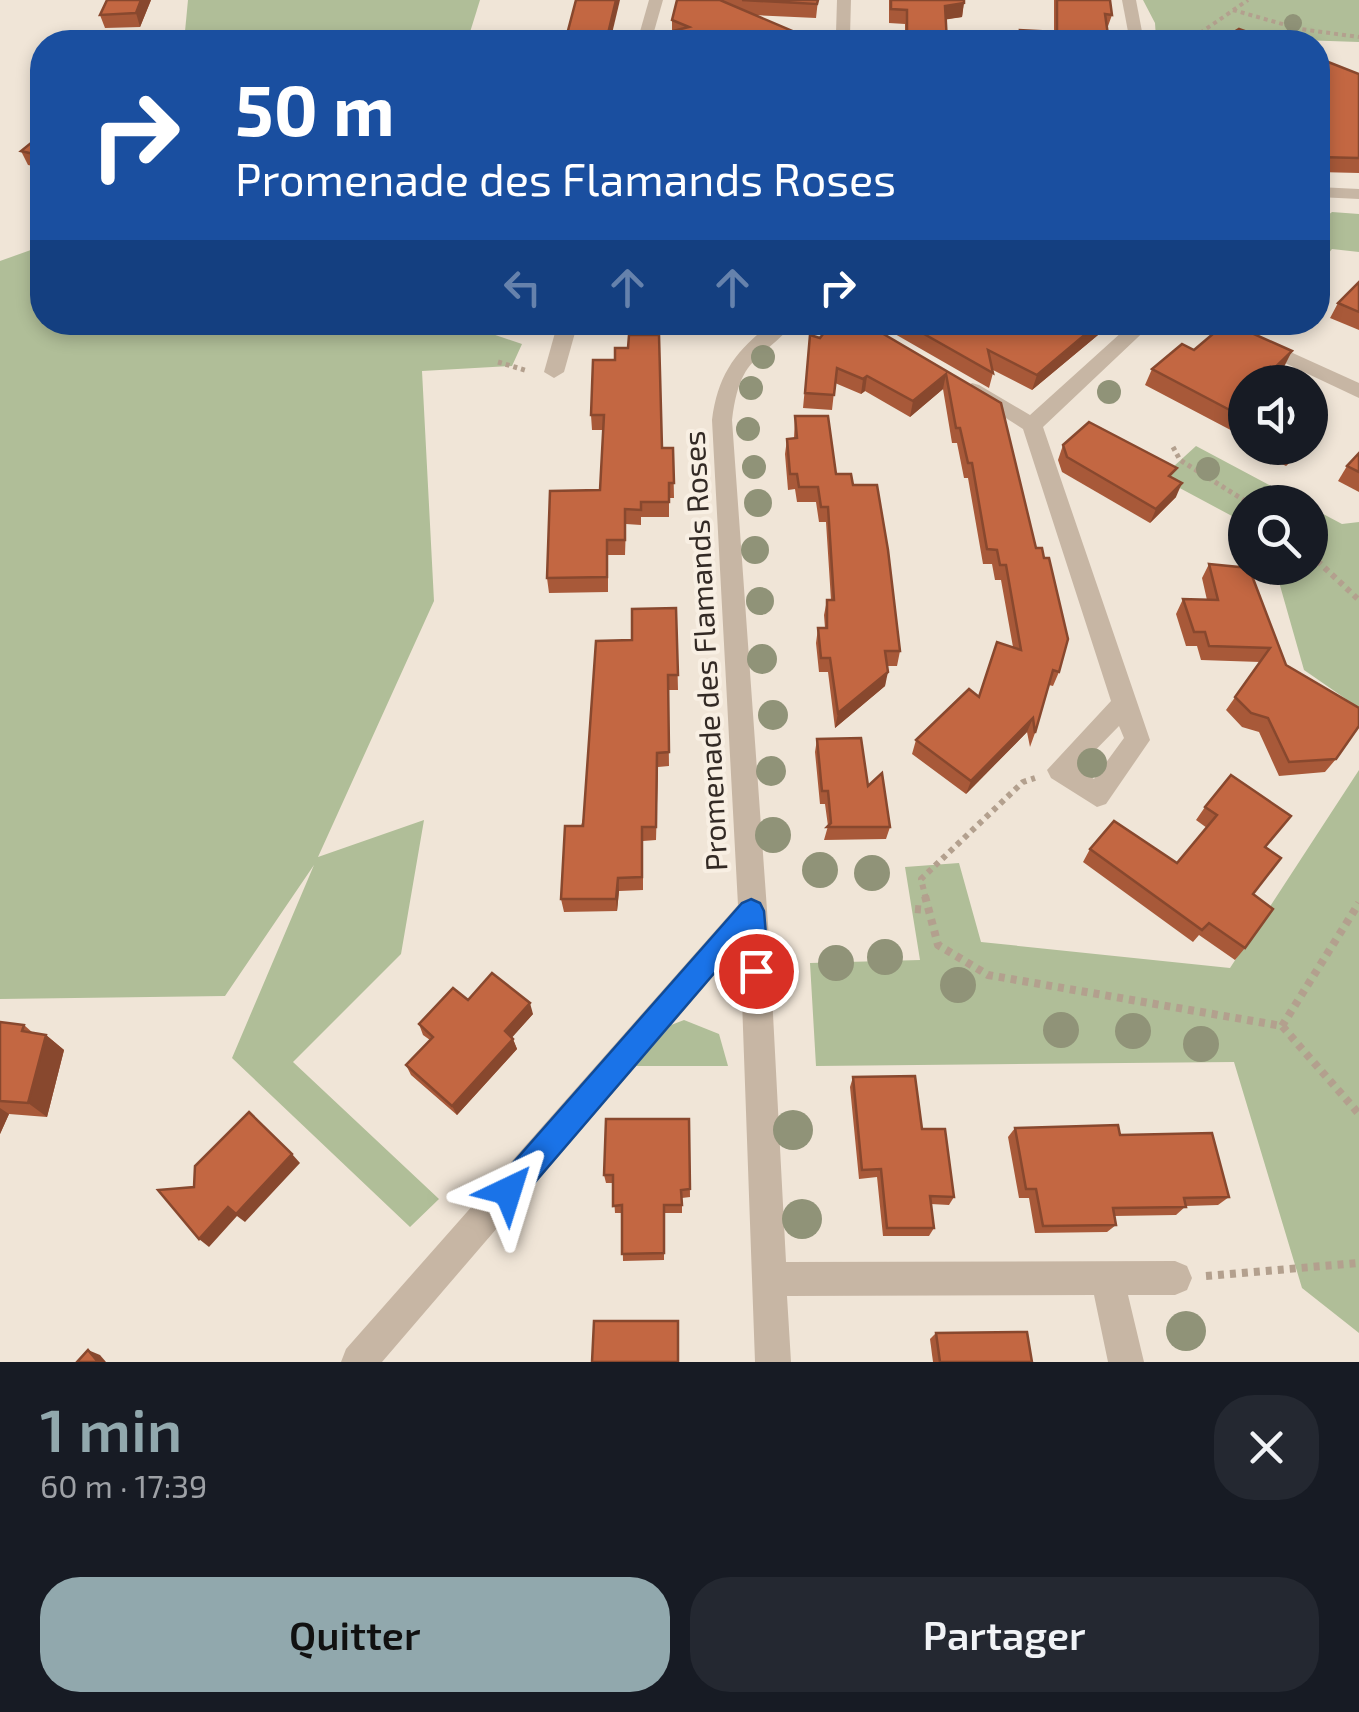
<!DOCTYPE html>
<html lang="fr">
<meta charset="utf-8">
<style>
body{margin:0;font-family:"Exo 2",sans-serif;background:#242831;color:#f1f3f6;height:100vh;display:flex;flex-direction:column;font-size:38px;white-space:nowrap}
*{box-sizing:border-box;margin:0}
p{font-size:32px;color:#9ea1a6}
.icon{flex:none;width:55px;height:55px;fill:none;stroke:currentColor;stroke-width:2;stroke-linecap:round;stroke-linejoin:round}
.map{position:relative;height:1362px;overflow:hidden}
.panel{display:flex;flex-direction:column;background:#171b24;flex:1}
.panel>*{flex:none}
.guide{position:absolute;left:30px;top:30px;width:1300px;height:305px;border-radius:40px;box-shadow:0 5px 15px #0003;background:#1a4fa0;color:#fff;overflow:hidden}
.buttons{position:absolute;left:1228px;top:365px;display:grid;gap:20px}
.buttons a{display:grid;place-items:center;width:100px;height:100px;border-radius:50%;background:#171b24;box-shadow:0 5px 15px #0003;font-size:50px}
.pin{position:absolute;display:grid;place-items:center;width:85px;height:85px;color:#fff;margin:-42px;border:5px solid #fff;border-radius:50%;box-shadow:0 2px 10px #0007}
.me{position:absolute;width:110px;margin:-55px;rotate:41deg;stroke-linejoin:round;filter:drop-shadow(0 0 8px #0008)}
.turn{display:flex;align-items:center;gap:35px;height:210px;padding:0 40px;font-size:45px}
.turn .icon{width:130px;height:130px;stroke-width:2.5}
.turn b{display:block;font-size:70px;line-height:85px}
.lanes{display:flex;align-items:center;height:95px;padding:0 40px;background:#0003;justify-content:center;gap:50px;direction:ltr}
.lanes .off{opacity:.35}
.round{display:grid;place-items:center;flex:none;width:105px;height:105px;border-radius:40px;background:#242831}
.overview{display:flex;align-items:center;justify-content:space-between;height:170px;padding:0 40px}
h1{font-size:60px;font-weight:600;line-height:75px;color:#91a8ad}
.cta{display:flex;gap:20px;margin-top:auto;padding:20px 40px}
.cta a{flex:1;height:115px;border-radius:40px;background:#91a8ad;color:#111;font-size:40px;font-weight:600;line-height:115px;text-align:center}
.cta a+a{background:#242831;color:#f1f3f6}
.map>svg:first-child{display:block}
</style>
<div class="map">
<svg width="1359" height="1362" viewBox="0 0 1359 1362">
<rect width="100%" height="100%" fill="#f0e5d7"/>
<g fill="#b0be98">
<path d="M188,0H480L467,42H184Z"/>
<path d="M1143,0H1359V42L1216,37C1198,46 1175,44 1156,38L1155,23Z"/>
<path d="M1332,212L1359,214V252L1332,249L1318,266V223Z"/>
<path d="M42,246V322H457L522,344L512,366L422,371L434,601L318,857L424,820L401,954L293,1062L439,1199L410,1227L232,1058L314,865L225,996L0,999V261Z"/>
<path d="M1196,446L1301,502H1245V523L1161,478Z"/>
<path d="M1310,507L1342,524L1359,522V708L1304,670L1275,568H1310Z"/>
<path d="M1359,770V1333L1302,1288L1234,1062L816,1066L810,963L920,960L905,867L959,863L981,942L1230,968Z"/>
<path d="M684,1020L719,1034L728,1066H617L653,1032Z"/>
</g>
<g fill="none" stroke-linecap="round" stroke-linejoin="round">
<g stroke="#b3a08e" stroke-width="4" stroke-dasharray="4 4" stroke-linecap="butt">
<path d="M1233,10L1300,29L1359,37"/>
<path d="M1161,37L1179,42"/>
<path d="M1187,42L1248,0"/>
</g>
<g stroke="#b3a08e" stroke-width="5" stroke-dasharray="4 4" stroke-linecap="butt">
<path d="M498,362L528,371"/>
<path d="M1173,447L1180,460L1247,502"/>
</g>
<g stroke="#b3a08e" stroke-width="6" stroke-dasharray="5 5" stroke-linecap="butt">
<path d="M1310,554L1359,600"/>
<path d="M926,899L921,879L1023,782L1035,778"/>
</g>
<g stroke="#b3a08e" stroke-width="8" stroke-dasharray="6 6" stroke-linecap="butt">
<path d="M925,896L938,945L988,975L1282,1026L1359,1114"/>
<path d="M915,909L927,910"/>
<path d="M1282,1026L1359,903"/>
<path d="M1206,1276L1359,1263"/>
</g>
<g fill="#c7b6a4" fill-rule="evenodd">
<path d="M649,0H663L651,42H637Z"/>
<path d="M837,0H851L850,36L864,42H813L836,33Z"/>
<path d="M1122,0H1136L1144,42H1130Z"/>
<path d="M1318,187L1359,189V199L1318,197Z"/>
<path d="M558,322H578L564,372L554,378L544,372Z"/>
<path d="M773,322H795C758,364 740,355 732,420L769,938L786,1262L1175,1261L1187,1266L1192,1278L1187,1290L1175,1295H1128L1144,1362H1108L1094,1295L787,1296L791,1362H755L740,945L382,1362H341L346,1349L738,905L712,420C718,374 736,350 773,322Z"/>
<path d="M1133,322H1154L1043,427L1150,740L1106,804L1097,807L1051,778L1047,770L1111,701L1023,429L962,390L972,383L979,385L1030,415ZM1119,726L1124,738L1094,779L1078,768Z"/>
<path d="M1198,322H1224L1359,383V398Z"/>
</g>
</g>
<g fill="#909378">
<circle cx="1293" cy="23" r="9"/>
<circle cx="763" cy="357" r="12"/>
<circle cx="751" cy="388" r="12"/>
<circle cx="1109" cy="392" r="12"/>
<circle cx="748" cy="429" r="12"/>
<circle cx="754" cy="467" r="12"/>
<circle cx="1208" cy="469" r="12"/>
<circle cx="758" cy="503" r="14"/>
<circle cx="755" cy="550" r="14"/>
<circle cx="760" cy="601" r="14"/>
<circle cx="762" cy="659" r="15"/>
<circle cx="773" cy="715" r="15"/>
<circle cx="1092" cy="763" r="15"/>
<circle cx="771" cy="771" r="15"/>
<circle cx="773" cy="835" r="18"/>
<circle cx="820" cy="870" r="18"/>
<circle cx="872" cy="873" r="18"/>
<circle cx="885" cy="957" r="18"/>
<circle cx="836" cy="963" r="18"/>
<circle cx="958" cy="985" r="18"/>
<circle cx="1061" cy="1030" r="18"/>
<circle cx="1133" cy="1031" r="18"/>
<circle cx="1201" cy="1044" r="18"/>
<circle cx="793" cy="1130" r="20"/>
<circle cx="802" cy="1219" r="20"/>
<circle cx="1186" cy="1331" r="20"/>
</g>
<g fill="#a85939">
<path d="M151,0L140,27L105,28L100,15Z"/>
<path d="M677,0H818L816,18L754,15L672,31V20Z"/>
<path d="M889,0H964L962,17L946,19L947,42H905V24L889,23Z"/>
<path d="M1054,0H1110L1112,15L1107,29L1109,42H1017L1020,30L1054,32Z"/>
<path d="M1318,58L1359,74V173L1318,172Z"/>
<path d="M42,134V168L28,165L21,151Z"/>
<path d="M1359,282V330L1330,318L1338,303Z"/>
<path d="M863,322L1001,403L1059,672L1053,686L1049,685L1035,733L1030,747L1027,732L966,794L912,754L916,740L979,696L1013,647L1001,580H995L992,564H983L968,478H964L957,443H952L943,389L910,417L865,391L861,394L835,383L832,410L803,408L810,335L820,338Z"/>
<path d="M874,322H1111L1110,325L1032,390L993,370V373L989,388Z"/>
<path d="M593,360L662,448H673L674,498H669V517H641V525L626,524L625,555H608V592L549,593L547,578L600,490L603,430H592L591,415Z"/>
<path d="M1284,367L1268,382H1245V446L1239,443L1242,436L1145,385L1152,369Z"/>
<path d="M795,416L836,474L853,485L900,651L897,666H887L885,686L835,728L828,672H819L816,643L818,628H825L824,615L827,600H831L826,522H819L816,502H797L795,489L788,490L785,454L787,439L794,438Z"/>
<path d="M1063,445L1176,497L1150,523L1062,472L1058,460Z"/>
<path d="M1249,448H1303L1286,466Z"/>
<path d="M1359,453V492L1338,481L1347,466Z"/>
<path d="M1209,564L1286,665L1336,759L1325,772L1279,776L1259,732L1242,727L1226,710L1260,662L1201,660L1197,646H1186L1176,614L1183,599L1207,600L1202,578Z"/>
<path d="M676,608L678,690H668L669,766L658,767L656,840L643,841V890L619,891L617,911L564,912L561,899L632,640Z"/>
<path d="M817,739L868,786L890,827L886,839L824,840L828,826L825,804H820L815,752Z"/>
<path d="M1205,807L1266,847L1253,894L1245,948L1235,960L1199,935L1193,942L1083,862L1090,849L1177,863L1207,828L1196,820Z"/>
<path d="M468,1000L533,1014L512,1037L517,1049L457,1115L411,1075L406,1065L430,1040L423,1035L419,1024Z"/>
<path d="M0,1022L24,1025L33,1033L46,1035L64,1050L47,1117L9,1114L0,1134Z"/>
<path d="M853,1077L954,1197L949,1205L931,1204L934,1228L929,1236H883L877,1177L859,1179L850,1087Z"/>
<path d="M689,1119L690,1197L682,1198V1213H664V1260L623,1261L622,1213H615L613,1183H606L604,1175Z"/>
<path d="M1015,1128L1120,1135L1229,1197L1218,1205L1186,1206L1176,1215L1114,1216L1116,1225L1107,1232L1035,1233L1029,1198H1019L1008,1137Z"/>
<path d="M936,1333L1032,1362H933L930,1339Z"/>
</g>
<g fill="#88482e">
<path d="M141,0H151L140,27L136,13Z"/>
<path d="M616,0H620L610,42H606Z"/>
<path d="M964,3L962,17L943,20L945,6Z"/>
<path d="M1100,322H1111L1110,325L1032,390L1037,375Z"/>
<path d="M1292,351L1284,367L1268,382H1260Z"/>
<path d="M946,374L943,389L910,417L913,401Z"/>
<path d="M867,376L865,391L861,394L863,379Z"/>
<path d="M1297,448H1303L1286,466L1295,450Z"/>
<path d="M1182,483L1176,497L1150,523L1156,509Z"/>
<path d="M888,672L885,686L835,728L838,713Z"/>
<path d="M1033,718L1027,732L966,794L971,781Z"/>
<path d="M618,878L619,891L617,911L616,899Z"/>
<path d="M530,1003L533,1014L508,1042L505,1031Z"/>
<path d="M46,1035L64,1050L47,1117L28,1103Z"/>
<path d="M513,1039L517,1049L457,1115L452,1106Z"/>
<path d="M0,1108L9,1114L0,1134Z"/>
<path d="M292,1154L300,1163L245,1222L237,1216L209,1247L199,1239L228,1207Z"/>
<path d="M88,1350L100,1355L106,1362H98Z"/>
</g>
<g fill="#c36742" stroke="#88482e" stroke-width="2.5">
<path d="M107,0H141L136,13L100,15Z"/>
<path d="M576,0H616L606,42H565Z"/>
<path d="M677,0H720L818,42H666L669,32L689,27L672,20Z"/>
<path d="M742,0H818L817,4Z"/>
<path d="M891,0H964V3L945,6L947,42H907V10L891,9Z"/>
<path d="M1057,0H1110L1112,15L1105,14L1109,42H1022L1020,30L1057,32Z"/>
<path d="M1239,29L1275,42H1218Z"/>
<path d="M1318,58L1359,74V158L1318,157Z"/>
<path d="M42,134V156L21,151Z"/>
<path d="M1359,282V312L1338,303Z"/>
<path d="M832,322H863L1001,403L1036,548H1042L1044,558H1049L1068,639L1059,672L1053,670L1035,733L1033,718L971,781L916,740L969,689L979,697L997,642L1021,650L1006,565H1000L997,550L987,549L972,463H968L960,428H956L946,374L913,401L867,376L863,379L837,368L834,395L805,393L810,335L820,338Z"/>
<path d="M903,322H1100L1037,375L988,350L993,373Z"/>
<path d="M1227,322L1292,351L1260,382H1245V418L1152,369L1182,344L1194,350Z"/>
<path d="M629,335H659L662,448H673L674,483H669V502H641V510L625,509V540H607V577L547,578L550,491L600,490L604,415H591L593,360H615V348H628Z"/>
<path d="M795,416H828L836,474H851L853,485H877L888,550L900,651H885L888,672L838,713L830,658H821L818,628H827V600H834L828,507H821L818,487H799L797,474H790L787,439L797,438Z"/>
<path d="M1310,421L1318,424L1310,434Z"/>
<path d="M1089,422L1177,468L1169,476L1182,483L1156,509L1067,457L1063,445Z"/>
<path d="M1359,453V472L1347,466Z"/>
<path d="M1209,564L1249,568L1286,665L1359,708V726L1336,759L1289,762L1268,718L1251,713L1235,697L1270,648L1209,646L1205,632H1194L1183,599L1218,600Z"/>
<path d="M676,608L678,675H668L669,752L657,753L656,827H642V877L618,878L616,899H561L565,826H583L596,641L632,640V609Z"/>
<path d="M861,738L868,786L882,773L890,827H827L831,823L828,791H822L817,739Z"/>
<path d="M1231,775L1291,816L1265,847L1281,858L1253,894L1273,909L1245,948L1209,923L1202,930L1090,849L1114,821L1177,863L1217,815L1205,807Z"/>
<path d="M492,973L530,1003L505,1031L513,1039L452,1106L406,1065L433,1037L419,1024L453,988L468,1000Z"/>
<path d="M0,1022L24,1025L22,1031L46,1035L28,1103L0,1101Z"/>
<path d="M915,1076L922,1129H945L954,1197L930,1196L934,1228H887L881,1169L862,1170L853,1077Z"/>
<path d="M249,1112L292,1154L236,1214L228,1207L199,1239L158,1190L194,1187L195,1166Z"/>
<path d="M606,1119H689L690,1189L681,1190L682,1205H664V1253L622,1254V1205L613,1206V1175H604Z"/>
<path d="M1118,1125L1120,1135L1212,1133L1229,1197L1184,1198L1186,1207L1113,1208L1116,1225L1043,1226L1036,1189H1026L1015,1128Z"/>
<path d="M594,1321H678V1362H592Z"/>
<path d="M1027,1332L1032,1362H940L936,1333Z"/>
<path d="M88,1350L98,1362H77Z"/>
</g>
<path fill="#1a73e8" stroke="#114b97" stroke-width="2.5" d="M751,899L760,903L764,911L769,971L765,980L756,984L746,980L740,943L518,1202L508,1206L497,1202L493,1191L497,1181L742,903Z"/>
<g text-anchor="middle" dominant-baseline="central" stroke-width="8" stroke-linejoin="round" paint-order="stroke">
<g font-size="30" fill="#332a25" stroke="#f8efe3">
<text transform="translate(704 651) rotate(-93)">Promenade des Flamands Roses</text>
</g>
</g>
</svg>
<div class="buttons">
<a><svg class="icon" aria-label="sound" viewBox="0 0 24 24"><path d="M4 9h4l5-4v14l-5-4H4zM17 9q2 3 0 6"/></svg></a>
<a><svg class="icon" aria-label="search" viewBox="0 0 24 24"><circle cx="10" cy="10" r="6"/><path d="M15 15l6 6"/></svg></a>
</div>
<div class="pin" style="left:756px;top:971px;background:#d93025"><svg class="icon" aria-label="arrive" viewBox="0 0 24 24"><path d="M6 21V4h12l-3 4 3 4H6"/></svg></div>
<svg class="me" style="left:508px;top:1191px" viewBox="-20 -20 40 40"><path d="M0-17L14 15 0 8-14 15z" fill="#1a73e8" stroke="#fff" stroke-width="4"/></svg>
<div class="guide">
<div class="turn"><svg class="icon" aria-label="right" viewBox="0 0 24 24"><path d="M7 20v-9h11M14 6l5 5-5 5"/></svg><div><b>50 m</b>Promenade des Flamands Roses</div></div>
<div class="lanes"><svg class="icon off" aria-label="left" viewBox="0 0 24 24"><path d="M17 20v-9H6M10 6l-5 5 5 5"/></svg><svg class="icon off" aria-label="ahead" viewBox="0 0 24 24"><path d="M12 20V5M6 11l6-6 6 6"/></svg><svg class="icon off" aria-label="ahead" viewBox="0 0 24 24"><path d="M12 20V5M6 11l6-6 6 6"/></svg><svg class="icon" aria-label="right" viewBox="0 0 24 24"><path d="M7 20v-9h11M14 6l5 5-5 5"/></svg></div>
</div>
</div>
<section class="panel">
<div class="overview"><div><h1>1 min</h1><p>60 m · 17:39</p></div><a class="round"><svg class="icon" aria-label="close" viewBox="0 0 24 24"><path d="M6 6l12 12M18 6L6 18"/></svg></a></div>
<div class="cta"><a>Quitter</a><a>Partager</a></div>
</section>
